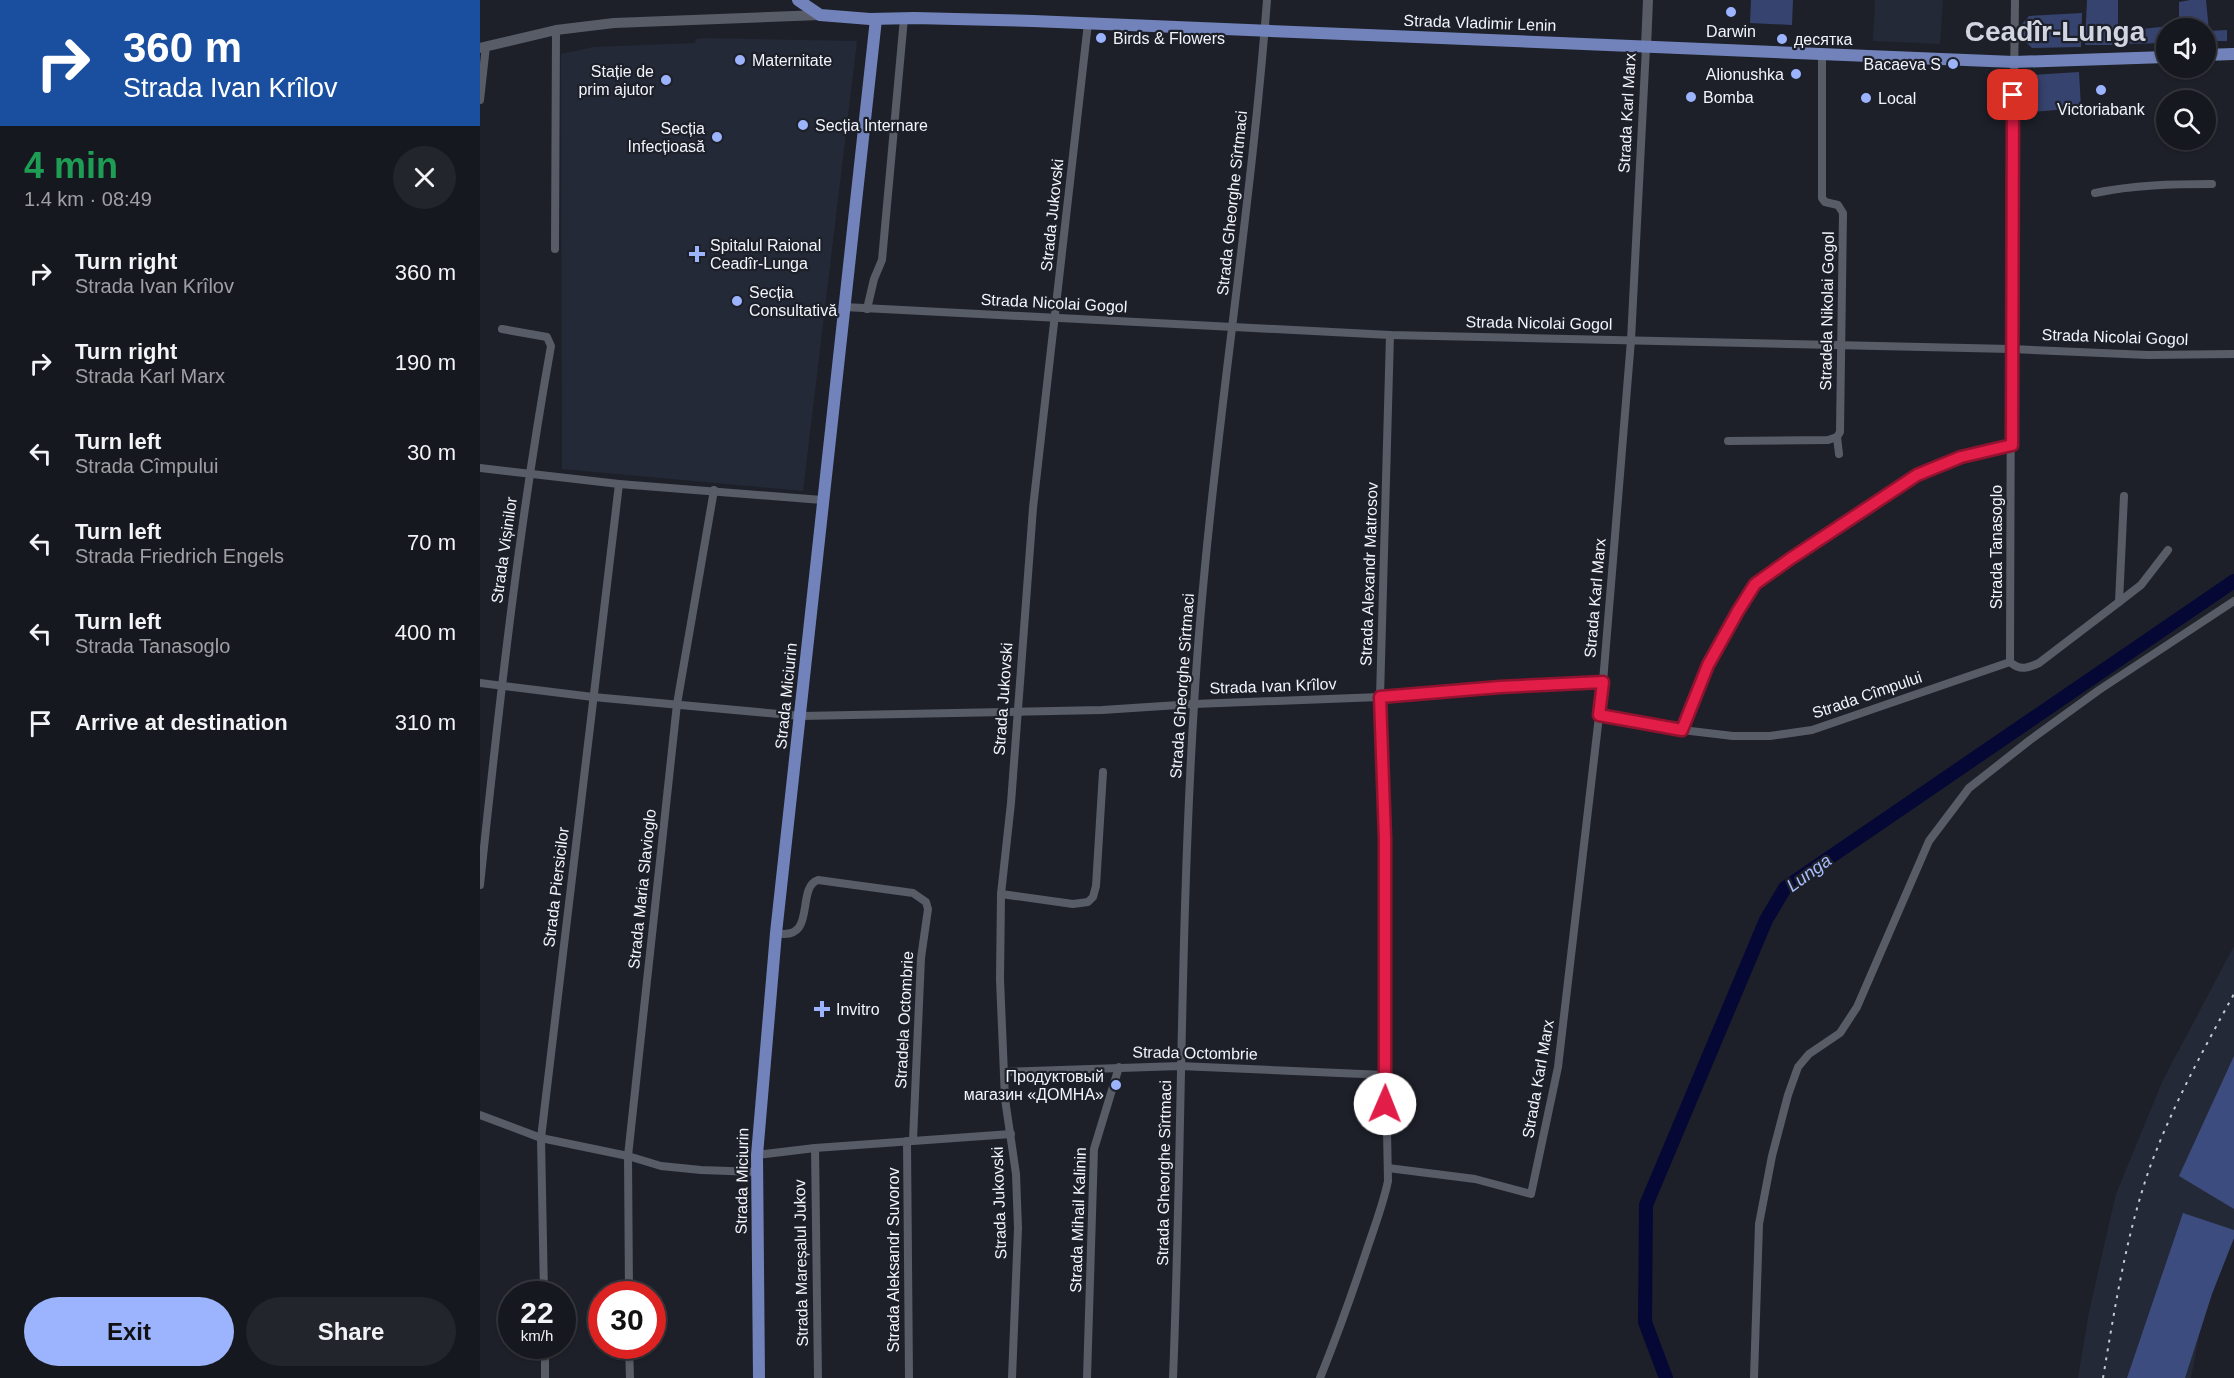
<!DOCTYPE html>
<meta charset="utf-8">
<style>
body{margin:0;font-family:Helvetica,sans-serif;background:#23252c;color:#f1f3f6;height:100vh;display:flex;flex-direction:column;font-size:22px;white-space:nowrap}
*{box-sizing:border-box;margin:0}
p{font-size:20px;color:#9ea0a4}
.icon{flex:none;width:33px;height:33px;fill:none;stroke:currentColor;stroke-width:2;stroke-linecap:round;stroke-linejoin:round}
.map{position:relative;flex:1;overflow:hidden}
.sheet{display:flex;flex-direction:column;background:#16181f;width:480px}
.sheet>*{flex:none}
.guide{background:#1a4fa0;color:#fff;overflow:hidden}
.controls{position:absolute;left:1676px;top:18px;display:grid;gap:12px}
.controls a{display:grid;place-items:center;width:60px;height:60px;border-radius:50%;background:#16181f;box-shadow:0 2px 4px #0004,0 0 0 2px #35373d;font-size:30px}
.speed{position:absolute;left:18px;top:1281px;display:flex;gap:12px;font-size:30px;font-weight:700;text-align:center}
.speed>*{display:grid;place-content:center;width:78px;height:78px;border-radius:50%;background:#16181f;box-shadow:0 2px 4px #0004,0 0 0 2px #35373d;line-height:1}
.speed small{font-size:15px;font-weight:400}
.speed .limit{border:9px solid #d22;background:#fff;color:#111}
.pin{position:absolute;display:grid;place-items:center;width:51px;height:51px;color:#fff;margin:-26px;border-radius:12px;box-shadow:0 3px 9px #0006}
.me{position:absolute;width:66px;margin:-33px;rotate:1deg;stroke-linejoin:round;filter:drop-shadow(0 0 4px #0008)}
.turn{display:flex;align-items:center;gap:21px;height:126px;padding:0 24px;font-size:27px}
.turn .icon{width:78px;height:78px;stroke-width:2.5}
.turn b{display:block;font-size:42px;line-height:51px}
.round{display:grid;place-items:center;flex:none;width:63px;height:63px;border-radius:32px;background:#23252c}
.overview{display:flex;align-items:center;justify-content:space-between;height:102px;padding:0 24px}
h1{font-size:36px;font-weight:600;line-height:45px;color:#1e9e55}
.primary-button{display:flex;gap:12px;margin-top:auto;padding:12px 24px}
.primary-button a{flex:1;height:69px;border-radius:36px;background:#9cb4fd;color:#111;font-size:24px;font-weight:600;line-height:69px;text-align:center}
.primary-button a+a{background:#23252c;color:#f1f3f6}
ul{padding:0;list-style:none}
li{display:flex;align-items:center;gap:18px;height:90px;padding:0 24px}
li div{flex:1}
li b{display:block;font-size:22px}
li em{font-style:normal}
main{display:flex;flex:1;min-height:0}
.map>svg:first-child{display:block}
</style>
<main>
<section class="sheet">
<div class="guide">
<div class="turn"><svg class="icon" aria-label="right" viewBox="0 0 24 24"><path d="M7 20v-9h11M14 6l5 5-5 5"/></svg><div><b>360 m</b>Strada Ivan Krîlov</div></div>
</div>
<div class="overview"><div><h1>4 min</h1><p>1.4 km · 08:49</p></div><a class="round"><svg class="icon" aria-label="close" viewBox="0 0 24 24"><path d="M6 6l12 12M18 6L6 18"/></svg></a></div>
<ul>
<li><svg class="icon" aria-label="right" viewBox="0 0 24 24"><path d="M7 20v-9h11M14 6l5 5-5 5"/></svg><div><b>Turn right</b><p>Strada Ivan Krîlov</p></div><em>360 m</em></li>
<li><svg class="icon" aria-label="right" viewBox="0 0 24 24"><path d="M7 20v-9h11M14 6l5 5-5 5"/></svg><div><b>Turn right</b><p>Strada Karl Marx</p></div><em>190 m</em></li>
<li><svg class="icon" aria-label="left" viewBox="0 0 24 24"><path d="M17 20v-9H6M10 6l-5 5 5 5"/></svg><div><b>Turn left</b><p>Strada Cîmpului</p></div><em>30 m</em></li>
<li><svg class="icon" aria-label="left" viewBox="0 0 24 24"><path d="M17 20v-9H6M10 6l-5 5 5 5"/></svg><div><b>Turn left</b><p>Strada Friedrich Engels</p></div><em>70 m</em></li>
<li><svg class="icon" aria-label="left" viewBox="0 0 24 24"><path d="M17 20v-9H6M10 6l-5 5 5 5"/></svg><div><b>Turn left</b><p>Strada Tanasoglo</p></div><em>400 m</em></li>
<li><svg class="icon" aria-label="arrive" viewBox="0 0 24 24"><path d="M6 21V4h12l-3 4 3 4H6"/></svg><div><b>Arrive at destination</b></div><em>310 m</em></li>
</ul>
<div class="primary-button"><a>Exit</a><a>Share</a></div>
</section>
<div class="map">
<svg width="1754" height="1378" viewBox="0 0 1754 1378">
<rect width="100%" height="100%" fill="#1d2029"/>
<g fill="#242937">
<path d="M1395,0H1463L1460,44L1393,41Z"/>
<path d="M224,38L377,41L323,491L82,469L81,54L113,47L215,43L216,39Z"/>
<path d="M1754,946V1238L1737,1276L1719,1336L1711,1378H1598L1609,1312L1636,1194L1683,1080Z"/>
</g>
<g fill="#36436e">
<path d="M1271,0H1313L1312,25L1270,23Z"/>
<path d="M1607,0H1638V26L1633,45H1605Z"/>
<path d="M1710,0H1726L1729,31L1747,30V41H1725V28H1686V43L1641,44L1643,31L1699,25V2Z"/>
<path d="M1602,13L1601,47L1552,48L1535,32L1549,16Z"/>
<path d="M1599,72L1601,108L1541,113L1538,76Z"/>
</g>
<g fill="#3d4c7f">
<path d="M1754,1056V1209L1699,1176Z"/>
<path d="M1703,1213L1754,1230V1238L1732,1294L1705,1378H1647Z"/>
</g>
<g fill="none" stroke-linecap="round" stroke-linejoin="round">
<path stroke="#050835" stroke-width="14" d="M1186,1378L1165,1322L1166,1205L1286,920L1305,888L1754,581"/>
<g stroke="#585c67" stroke-width="8">
<path d="M1342,55V198L1345,202L1358,205L1363,213L1360,432L1357,437L1359,454"/>
<path d="M0,100L6,46"/>
<path d="M1615,193C1654,185 1692,184 1732,184"/>
<path d="M75,249L76,30"/>
<path d="M364,307L910,335L1531,349L1668,355L1754,354"/>
<path d="M387,309L394,279L402,260L424,18"/>
<path d="M1248,441L1348,440L1357,437"/>
<path d="M0,468L139,484L342,500"/>
<path d="M1639,602L1661,585L1688,550"/>
<path d="M1530,662L1531,349L1535,0"/>
<path d="M0,683L113,697L321,716L622,710L714,704L900,697L1020,687L1123,682"/>
<path d="M1119,715L1202,730L1253,736H1290L1332,730L1530,662C1540,671 1548,668 1559,663L1639,602L1644,496"/>
<path d="M1202,730L1228,665L1247,628L1275,584L1310,559L1437,475L1481,457L1532,445"/>
<path d="M0,885C19,705 39,524 71,346L67,337L22,329"/>
<path d="M521,894L593,904L608,902L613,897L616,886L623,772"/>
<path d="M296,933C338,942 315,888 338,880L433,893L446,902L448,909L441,958L433,1140"/>
<path d="M524,1072L700,1066L905,1075"/>
<path d="M0,1115L61,1138L148,1156L181,1166L221,1170L276,1172"/>
<path d="M427,1141L429,1378"/>
<path d="M335,1148L338,1378"/>
<path d="M277,1155L335,1148L531,1134"/>
<path d="M908,1168L995,1179L1051,1194L1078,1067L1123,682L1151,340L1166,47"/>
<path d="M64,1294L61,1138L139,484"/>
<path d="M149,1294L148,1156L197,704L234,490"/>
<path d="M65,1346V1378"/>
<path d="M149,1346L150,1378"/>
<path d="M532,1378L538,1228L536,1174L525,1099L520,979L521,894L531,803L553,508L608,23"/>
<path d="M607,1378L614,1149L639,1067"/>
<path d="M693,1378C702,1154 700,929 714,705C728,469 769,236 787,0"/>
<path d="M840,1378C857,1336 872,1294 886,1252C894,1228 903,1205 908,1181L904,976L905,838L900,697L910,335"/>
<path d="M1274,1378L1279,1224L1292,1156L1308,1095L1318,1067L1329,1054L1360,1033L1377,1007L1449,841L1489,788L1550,740L1619,690L1754,601"/>
</g>
<g stroke="#585c67" stroke-width="10">
<path d="M1166,47L1168,0"/>
<path d="M0,48L76,30L134,23L340,15"/>
</g>
<g stroke="#7283bb" stroke-width="12">
<path d="M318,0L340,15L390,19L434,18L553,21L1534,62L1686,57"/>
<path d="M1725,55L1754,54"/>
<path d="M279,1378L277,1155L296,933L396,19"/>
</g>
<path stroke="#c7c9d1" stroke-width="2" stroke-dasharray="3 6" stroke-linecap="butt" d="M1623,1378C1635,1307 1646,1235 1670,1167C1692,1107 1723,1050 1754,994"/>
</g>
<g fill="none" stroke-linecap="round" stroke-linejoin="round">
<g stroke="#92132f" stroke-width="15">
<path id="route" d="M905,1104V838L900,697L1020,687L1123,682L1119,715L1202,730L1228,665L1258,611L1275,584L1310,559L1437,475L1481,457L1532,445L1533,95"/>
</g>
<use href="#route" stroke="#e11d48" stroke-width="10"/>
</g>
<g fill="#9cb4fd" stroke="#1d2029" stroke-width="2">
<circle cx="1251" cy="12" r="6"/>
<circle cx="621" cy="38" r="6"/>
<circle cx="1302" cy="39" r="6"/>
<circle cx="260" cy="60" r="6"/>
<circle cx="1473" cy="64" r="6"/>
<circle cx="1316" cy="74" r="6"/>
<circle cx="186" cy="80" r="6"/>
<circle cx="1621" cy="90" r="6"/>
<circle cx="1211" cy="97" r="6"/>
<circle cx="1386" cy="98" r="6"/>
<circle cx="323" cy="125" r="6"/>
<circle cx="237" cy="137" r="6"/>
<path d="M214 245h6v6h6v6h-6v6h-6v-6h-6v-6h6z"/>
<circle cx="257" cy="301" r="6"/>
<path d="M339 1000h6v6h6v6h-6v6h-6v-6h-6v-6h6z"/>
<circle cx="636" cy="1085" r="6"/>
</g>
<g text-anchor="middle" dominant-baseline="central" stroke-width="4.5" stroke-linejoin="round" paint-order="stroke">
<g font-size="16" fill="#f2f4fb" stroke="#1d2029">
<text transform="translate(1000 23) rotate(2)">Strada Vladimir Lenin</text>
<text transform="translate(1147 113) rotate(-87)">Strada Karl Marx</text>
<text transform="translate(752 203) rotate(-84)">Strada Gheorghe Sîrtmaci</text>
<text transform="translate(572 215) rotate(-84)">Strada Jukovski</text>
<text transform="translate(574 303) rotate(3)">Strada Nicolai Gogol</text>
<text transform="translate(1347 311) rotate(-89)">Stradela Nikolai Gogol</text>
<text transform="translate(1059 323) rotate(1)">Strada Nicolai Gogol</text>
<text transform="translate(1635 337) rotate(2)">Strada Nicolai Gogol</text>
<text transform="translate(1516 547) rotate(-90)">Strada Tanasoglo</text>
<text transform="translate(24 550) rotate(-82)">Strada Vișinilor</text>
<text transform="translate(889 574) rotate(-88)">Strada Alexandr Matrosov</text>
<text transform="translate(1115 598) rotate(-85)">Strada Karl Marx</text>
<text transform="translate(702 686) rotate(-86)">Strada Gheorghe Sîrtmaci</text>
<text transform="translate(793 686) rotate(-2)">Strada Ivan Krîlov</text>
<text transform="translate(1387 695) rotate(-19)">Strada Cîmpului</text>
<text transform="translate(306 696) rotate(-84)">Strada Miciurin</text>
<text transform="translate(523 699) rotate(-86)">Strada Jukovski</text>
<text transform="translate(76 887) rotate(-83)">Strada Piersicilor</text>
<text transform="translate(162 889) rotate(-84)">Strada Maria Slavioglo</text>
<text transform="translate(424 1020) rotate(-87)">Stradela Octombrie</text>
<text transform="translate(715 1053) rotate(1)">Strada Octombrie</text>
<text transform="translate(1058 1079) rotate(-80)">Strada Karl Marx</text>
<text transform="translate(684 1173) rotate(-89)">Strada Gheorghe Sîrtmaci</text>
<text transform="translate(262 1181) rotate(-89)">Strada Miciurin</text>
<text transform="translate(519 1203) rotate(-92)">Strada Jukovski</text>
<text transform="translate(598 1220) rotate(-88)">Strada Mihail Kalinin</text>
<text transform="translate(413 1260) rotate(-90)">Strada Aleksandr Suvorov</text>
<text transform="translate(321 1263) rotate(-91)">Strada Mareșalul Jukov</text>
</g>
<g font-size="16" fill="#f2f4fb" stroke="#1d2029" text-anchor="start">
<text x="1251" y="31" text-anchor="middle">Darwin</text>
<text x="633" y="38">Birds &amp; Flowers</text>
<text x="1314" y="39">десятка</text>
<text x="272" y="60">Maternitate</text>
<text x="1461" y="64" text-anchor="end">Bacaeva S</text>
<text x="174" y="71" text-anchor="end">Stație de<tspan x="174" dy="18">prim ajutor</tspan></text>
<text x="1304" y="74" text-anchor="end">Alionushka</text>
<text x="1223" y="97">Bomba</text>
<text x="1398" y="98">Local</text>
<text x="1621" y="109" text-anchor="middle">Victoriabank</text>
<text x="335" y="125">Secția Internare</text>
<text x="225" y="128" text-anchor="end">Secția<tspan x="225" dy="18">Infecțioasă</tspan></text>
<text x="230" y="245">Spitalul Raional<tspan x="230" dy="18">Ceadîr-Lunga</tspan></text>
<text x="269" y="292">Secția<tspan x="269" dy="18">Consultativă</tspan></text>
<text x="356" y="1009">Invitro</text>
<text x="624" y="1076" text-anchor="end">Продуктовый<tspan x="624" dy="18">магазин «ДОМНА»</tspan></text>
</g>
<g font-size="18" font-style="italic" fill="#a7bdfd" stroke="#1d2029">
<text transform="translate(1329 873) rotate(-36)">Lunga</text>
</g>
<g font-size="28" font-weight="bold" fill="#d1d6e2" stroke="#1d2029">
<text x="1575" y="31">Ceadîr-Lunga</text>
</g>
</g>
</svg>
<div class="controls">
<a><svg class="icon" aria-label="sound" viewBox="0 0 24 24"><path d="M4 9h4l5-4v14l-5-4H4zM17 9q2 3 0 6"/></svg></a>
<a><svg class="icon" aria-label="search" viewBox="0 0 24 24"><circle cx="10" cy="10" r="6"/><path d="M15 15l6 6"/></svg></a>
</div>
<div class="speed"><div>22<small>km/h</small></div><div class="limit">30</div></div>
<div class="pin" style="left:1533px;top:95px;background:#d93025"><svg class="icon" aria-label="arrive" viewBox="0 0 24 24"><path d="M6 21V4h12l-3 4 3 4H6"/></svg></div>
<svg class="me" style="left:905px;top:1104px" viewBox="-20 -20 40 40"><circle r="19" fill="#fff"/><path d="M0-13L10 11 0 6-10 11z" fill="#e11d48"/></svg>
</div>
</main>
